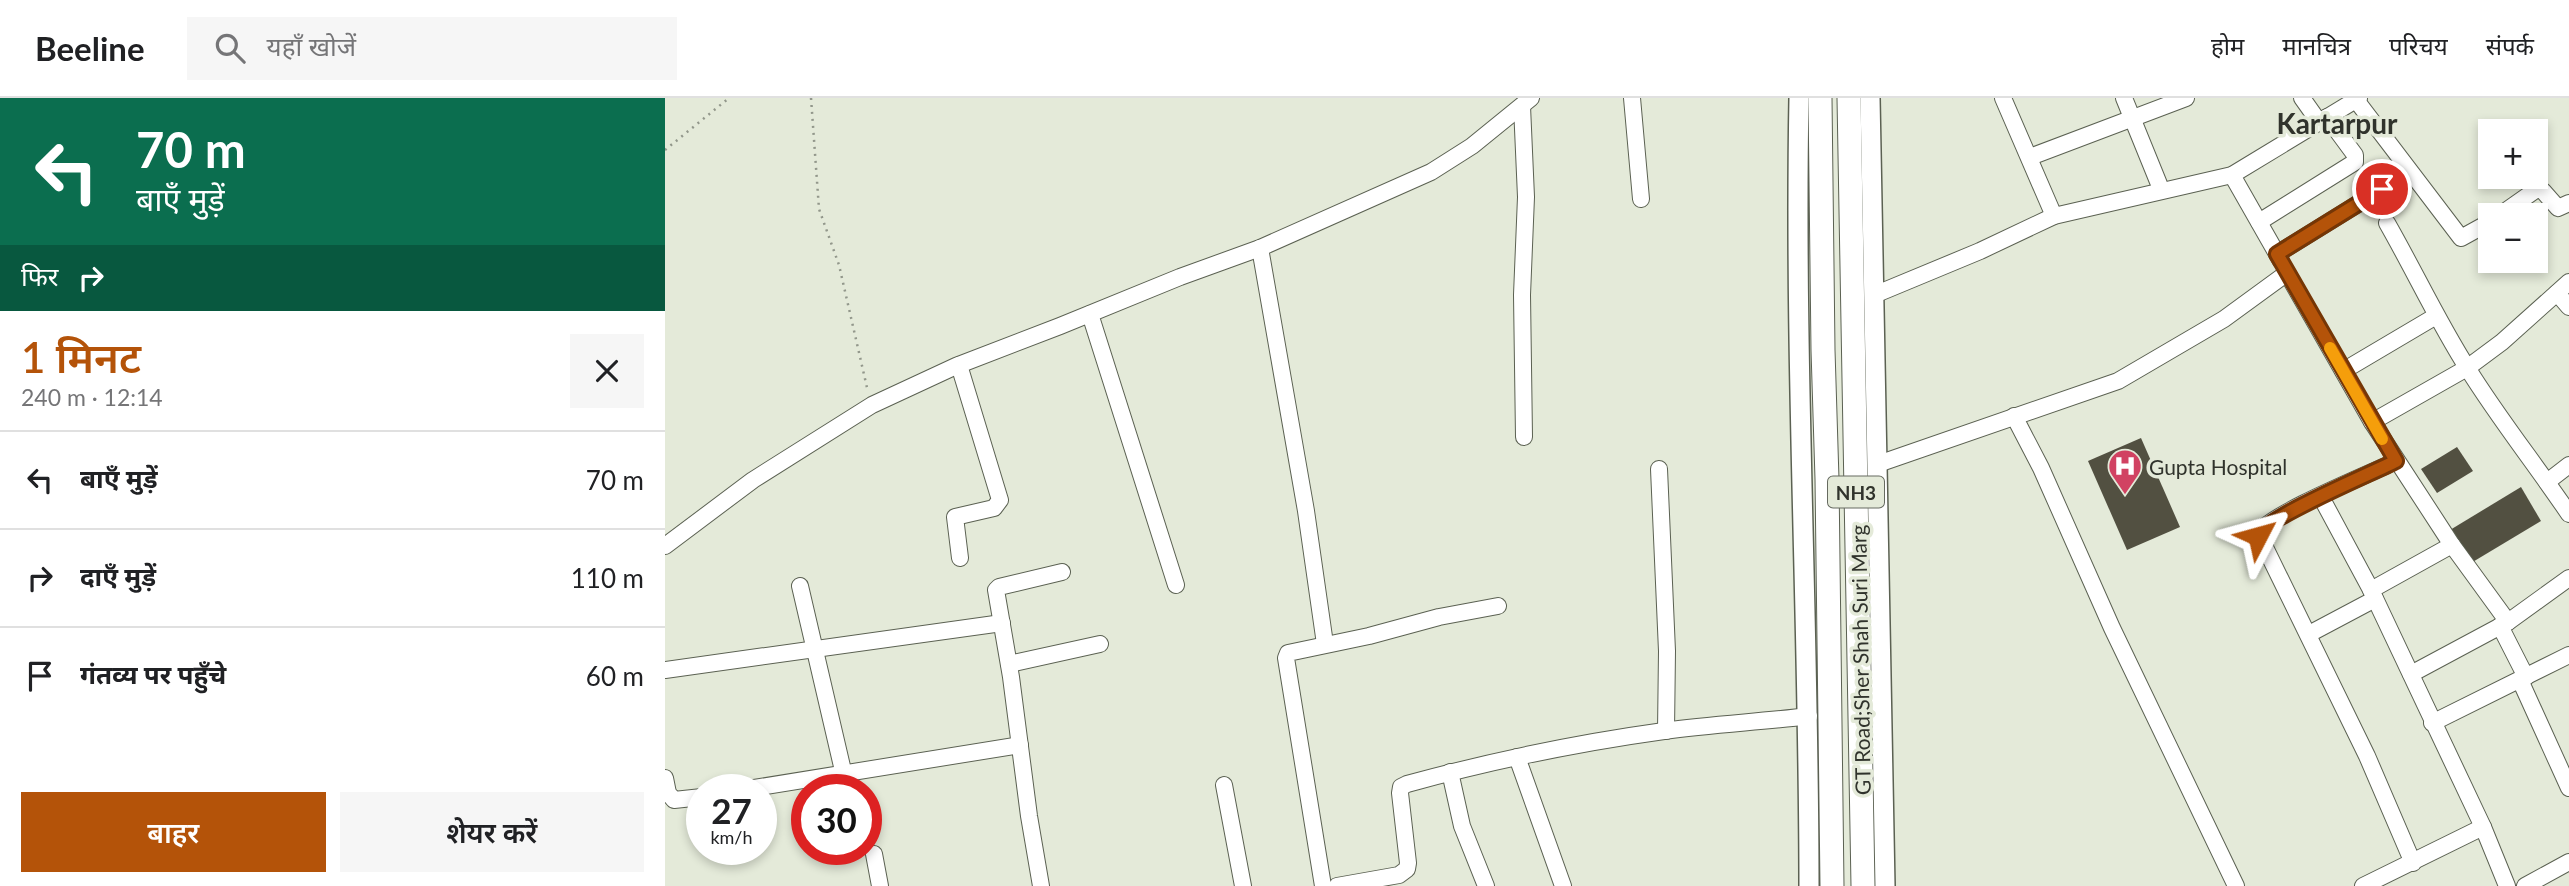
<!DOCTYPE html>
<html lang="hi">
<meta charset="utf-8">
<style>
body{margin:0;font-family:Lato,"Noto Sans Devanagari",sans-serif;background:#f6f6f6;color:#202124;height:100vh;display:flex;flex-direction:column;font-size:26px;white-space:nowrap}
*{box-sizing:border-box;margin:0}
p{font-size:23px;color:#757577}
.icon{flex:none;width:38px;height:38px;fill:none;stroke:currentColor;stroke-width:2;stroke-linecap:round;stroke-linejoin:round}
.map{position:relative;flex:1;overflow:hidden}
.drawer{display:flex;flex-direction:column;background:#fff;width:665px}
.drawer>*{flex:none}
.top-card{background:#0b6e4f;color:#fff;overflow:hidden}
.fabs{position:absolute;left:1813px;top:21px;display:grid;gap:14px}
.fabs a{display:grid;place-items:center;width:70px;height:70px;border-radius:0px;background:#fff;box-shadow:0 4px 10px #0003;font-size:35px}
.speed{position:absolute;left:21px;top:676px;display:flex;gap:14px;font-size:35px;font-weight:700;text-align:center}
.speed>*{display:grid;place-content:center;width:91px;height:91px;border-radius:50%;background:#fff;box-shadow:0 4px 10px #0003;line-height:1}
.speed small{font-size:18px;font-weight:400}
.speed .limit{border:10px solid #d22;background:#fff;color:#111}
.pin{position:absolute;display:grid;place-items:center;width:60px;height:60px;color:#fff;margin:-30px;border:4px solid #fff;border-radius:50%;box-shadow:0 2px 7px #0007}
.me{position:absolute;width:77px;margin:-38px;rotate:51deg;stroke-linejoin:round;filter:drop-shadow(0 0 5px #0008)}
.turn{display:flex;align-items:center;gap:24px;height:147px;padding:0 21px;font-size:32px}
.turn .icon{width:91px;height:91px;stroke-width:2.5}
.turn b{display:block;font-size:49px;line-height:60px}
.then{display:flex;align-items:center;height:66px;padding:0 21px;background:#0003;gap:14px;font-size:26px}
.round{display:grid;place-items:center;flex:none;width:74px;height:74px;border-radius:0px;background:#f6f6f6}
.headline{display:flex;align-items:center;justify-content:space-between;height:119px;padding:0 21px}
h1{font-size:42px;font-weight:600;line-height:52px;color:#b45309}
.cta{display:flex;gap:14px;margin-top:auto;padding:14px 21px}
.cta a{flex:1;height:80px;border-radius:0px;background:#b45309;color:#fff;font-size:28px;font-weight:600;line-height:80px;text-align:center}
.cta a+a{background:#f6f6f6;color:#202124}
ul{padding:0;list-style:none}
li{display:flex;align-items:center;gap:21px;height:98px;padding:0 21px;border-top:2px solid #e0e0e0}
li div{flex:1}
li b{display:block;font-size:26px}
li em{font-style:normal}
header{display:flex;align-items:center;gap:42px;box-sizing:border-box;height:98px;padding:0 35px;background:#fff;border-bottom:2px solid #e0e0e0}
header strong{font-size:33px}
nav{display:flex;gap:38px;margin-inline-start:auto;font-size:24px}
.search{width:490px;height:63px;background:#f6f6f6;display:flex;align-items:center;gap:18px;box-sizing:border-box;padding:0 24px;border-radius:0px;color:#757577;font-size:26px}
main{display:flex;flex:1;min-height:0}
.map>svg:first-child{display:block}
</style>
<header>
<strong>Beeline</strong>
<div class="search"><svg class="icon" aria-label="search" viewBox="0 0 24 24"><circle cx="10" cy="10" r="6"/><path d="M15 15l6 6"/></svg>यहाँ खोजें</div>
<nav><a>होम</a><a>मानचित्र</a><a>परिचय</a><a>संपर्क</a></nav>
</header>
<main>
<section class="drawer">
<div class="top-card">
<div class="turn"><svg class="icon" aria-label="left" viewBox="0 0 24 24"><path d="M17 20v-9H6M10 6l-5 5 5 5"/></svg><div><b>70 m</b>बाएँ मुड़ें</div></div>
<div class="then">फिर<svg class="icon" aria-label="right" viewBox="0 0 24 24"><path d="M7 20v-9h11M14 6l5 5-5 5"/></svg></div>
</div>
<div class="headline"><div><h1>1 मिनट</h1><p>240 m · 12:14</p></div><a class="round"><svg class="icon" aria-label="close" viewBox="0 0 24 24"><path d="M6 6l12 12M18 6L6 18"/></svg></a></div>
<ul>
<li><svg class="icon" aria-label="left" viewBox="0 0 24 24"><path d="M17 20v-9H6M10 6l-5 5 5 5"/></svg><div><b>बाएँ मुड़ें</b></div><em>70 m</em></li>
<li><svg class="icon" aria-label="right" viewBox="0 0 24 24"><path d="M7 20v-9h11M14 6l5 5-5 5"/></svg><div><b>दाएँ मुड़ें</b></div><em>110 m</em></li>
<li><svg class="icon" aria-label="arrive" viewBox="0 0 24 24"><path d="M6 21V4h12l-3 4 3 4H6"/></svg><div><b>गंतव्य पर पहुँचे</b></div><em>60 m</em></li>
</ul>
<div class="cta"><a>बाहर</a><a>शेयर करें</a></div>
</section>
<div class="map">
<svg width="1904" height="788" viewBox="0 0 1904 788">
<rect width="100%" height="100%" fill="#e4ead9"/>
<g fill="#525041">
<path d="M1476,340L1515,429L1462,452L1423,363Z"/>
<path d="M1792,349L1808,373L1772,395L1756,371Z"/>
<path d="M1856,389L1876,423L1806,465L1785,432Z"/>
</g>
<g fill="none" stroke-linecap="round" stroke-linejoin="round">
<g stroke="#5b6152" stroke-width="18">
<g id="minor">
<path d="M967,0L976,101"/>
<path d="M1338,0L1389,118"/>
<path d="M1459,0L1496,91"/>
<path d="M1637,0L1654,24"/>
<path d="M1691,2L1796,140L1825,124"/>
<path d="M857,8L861,99L857,197L859,339"/>
<path d="M1365,59L1521,0"/>
<path d="M1567,77L1616,163"/>
<path d="M1835,117L1872,91L1878,93L1893,110L1904,105"/>
<path d="M1594,124L1690,64V57L1662,19"/>
<path d="M1722,125C1750,174 1773,224 1803,271C1834,321 1871,367 1904,416"/>
<path d="M595,150L641,413L660,546"/>
<path d="M1612,156L1717,91"/>
<path d="M1892,195L1904,209"/>
<path d="M1209,197L1315,153L1389,118L1567,77L1694,0"/>
<path d="M425,216L511,487"/>
<path d="M294,267L335,402L329,410L290,419L295,460"/>
<path d="M1678,273L1771,218"/>
<path d="M1349,318L1376,370L1447,530L1571,788"/>
<path d="M1707,324L1802,270L1837,244L1904,184"/>
<path d="M1731,363C1700,378 1611,413 1593,435L1702,658L1748,765"/>
<path d="M1213,366L1453,283L1559,221L1622,175L1707,324L1787,447L1706,492L1818,729L1842,788"/>
<path d="M994,371L1002,553L1001,633"/>
<path d="M1882,384L1904,367"/>
<path d="M1656,399L1706,492"/>
<path d="M1787,447L1843,524"/>
<path d="M0,448L88,382L207,307L291,268L395,228L515,179L595,150L766,74L807,48L866,0"/>
<path d="M135,488L179,677"/>
<path d="M1835,528L1861,579"/>
<path d="M1644,536L1710,501"/>
<path d="M344,566L435,546"/>
<path d="M0,572L337,525"/>
<path d="M1746,576L1843,524L1904,480"/>
<path d="M1855,582L1904,690"/>
<path d="M1767,625L1904,557"/>
<path d="M852,659L898,788"/>
<path d="M785,674L797,728L821,788"/>
<path d="M0,680L3,695L9,702L37,699"/>
<path d="M559,687L578,788"/>
<path d="M83,691L355,647"/>
<path d="M209,756L215,788"/>
<path d="M376,788L364,718L346,579L331,492L334,489L397,474"/>
<path d="M658,788L621,560L623,555L704,538L774,519L833,508"/>
<path d="M672,788L734,777L742,771L743,765L735,695L736,689L742,686C826,663 912,645 999,633C1047,626 1096,624 1144,618"/>
<path d="M1698,788L1818,729"/>
<path d="M1860,788L1904,764"/>
</g>
</g>
<g stroke="#5b6152" stroke-width="22">
<g id="major">
<path d="M1134,0C1129,263 1144,525 1144,788"/>
<path d="M1205,0L1220,788"/>
</g>
</g>
<g stroke="#5b6152" stroke-width="25">
<g id="highway">
<path d="M1155,0L1158,252L1162,381L1167,788"/>
<path d="M1184,0L1198,788"/>
</g>
</g>
<g stroke="#92978b" stroke-width="2.5" stroke-dasharray="2 5" stroke-linecap="butt">
<path d="M146,0L154,111L174,167L203,294"/>
<path d="M0,52L64,0"/>
</g>
<use href="#minor" stroke="#fff" stroke-width="16"/>
<use href="#major" stroke="#fff" stroke-width="19"/>
<use href="#highway" stroke="#fff" stroke-width="23"/>
</g>
<g fill="none" stroke-linecap="round" stroke-linejoin="round">
<g stroke="#753606" stroke-width="18">
<path id="route" d="M1593,438C1599,420 1708,375 1731,363L1612,156L1717,91"/>
</g>
<use href="#route" stroke="#b45309" stroke-width="12"/>
<path stroke="#f59e0b" stroke-width="12" d="M1665,250L1717,341"/>
</g>
<defs>
<g id="hospital-pin" transform="scale(1.75)"><path d="M0 17L-7.5 6A9.5 9.5 0 1 1 7.5 6Z" fill="#d14262" stroke="#e4ead9"/><path d="M-5-5h3v3.5h4V-5h3V5h-3V1.5h-4V5h-3Z" fill="#fff"/></g>
</defs>
<g fill-rule="evenodd">
<use href="#hospital-pin" x="1460" y="368"/>
</g>
<g text-anchor="middle" dominant-baseline="central" stroke-width="7" stroke-linejoin="round" paint-order="stroke">
<rect fill="#e4ead9" stroke="#666a60" stroke-width="2" x="1163" y="378.5" width="56" height="31" rx="5"/>
<g font-size="19" font-weight="bold" fill="#30332c">
<text x="1191" y="394">NH3</text>
</g>
<g font-size="21" fill="#30332c" stroke="#e4ead9" text-anchor="start">
<text x="1484" y="368">Gupta Hospital</text>
</g>
<g font-size="21" fill="#30332c" stroke="#e4ead9">
<text transform="translate(1195 562) rotate(-91)">GT Road;Sher Shah Suri Marg</text>
</g>
<g font-size="28" font-weight="bold" fill="#30332c" stroke="#e4ead9">
<text x="1672" y="25">Kartarpur</text>
</g>
</g>
</svg>
<div class="fabs">
<a>+</a>
<a>−</a>
</div>
<div class="speed"><div>27<small>km/h</small></div><div class="limit">30</div></div>
<div class="pin" style="left:1717px;top:91px;background:#d93025"><svg class="icon" aria-label="arrive" viewBox="0 0 24 24"><path d="M6 21V4h12l-3 4 3 4H6"/></svg></div>
<svg class="me" style="left:1593px;top:438px" viewBox="-20 -20 40 40"><path d="M0-17L14 15 0 8-14 15z" fill="#b45309" stroke="#fff" stroke-width="4"/></svg>
</div>
</main>
